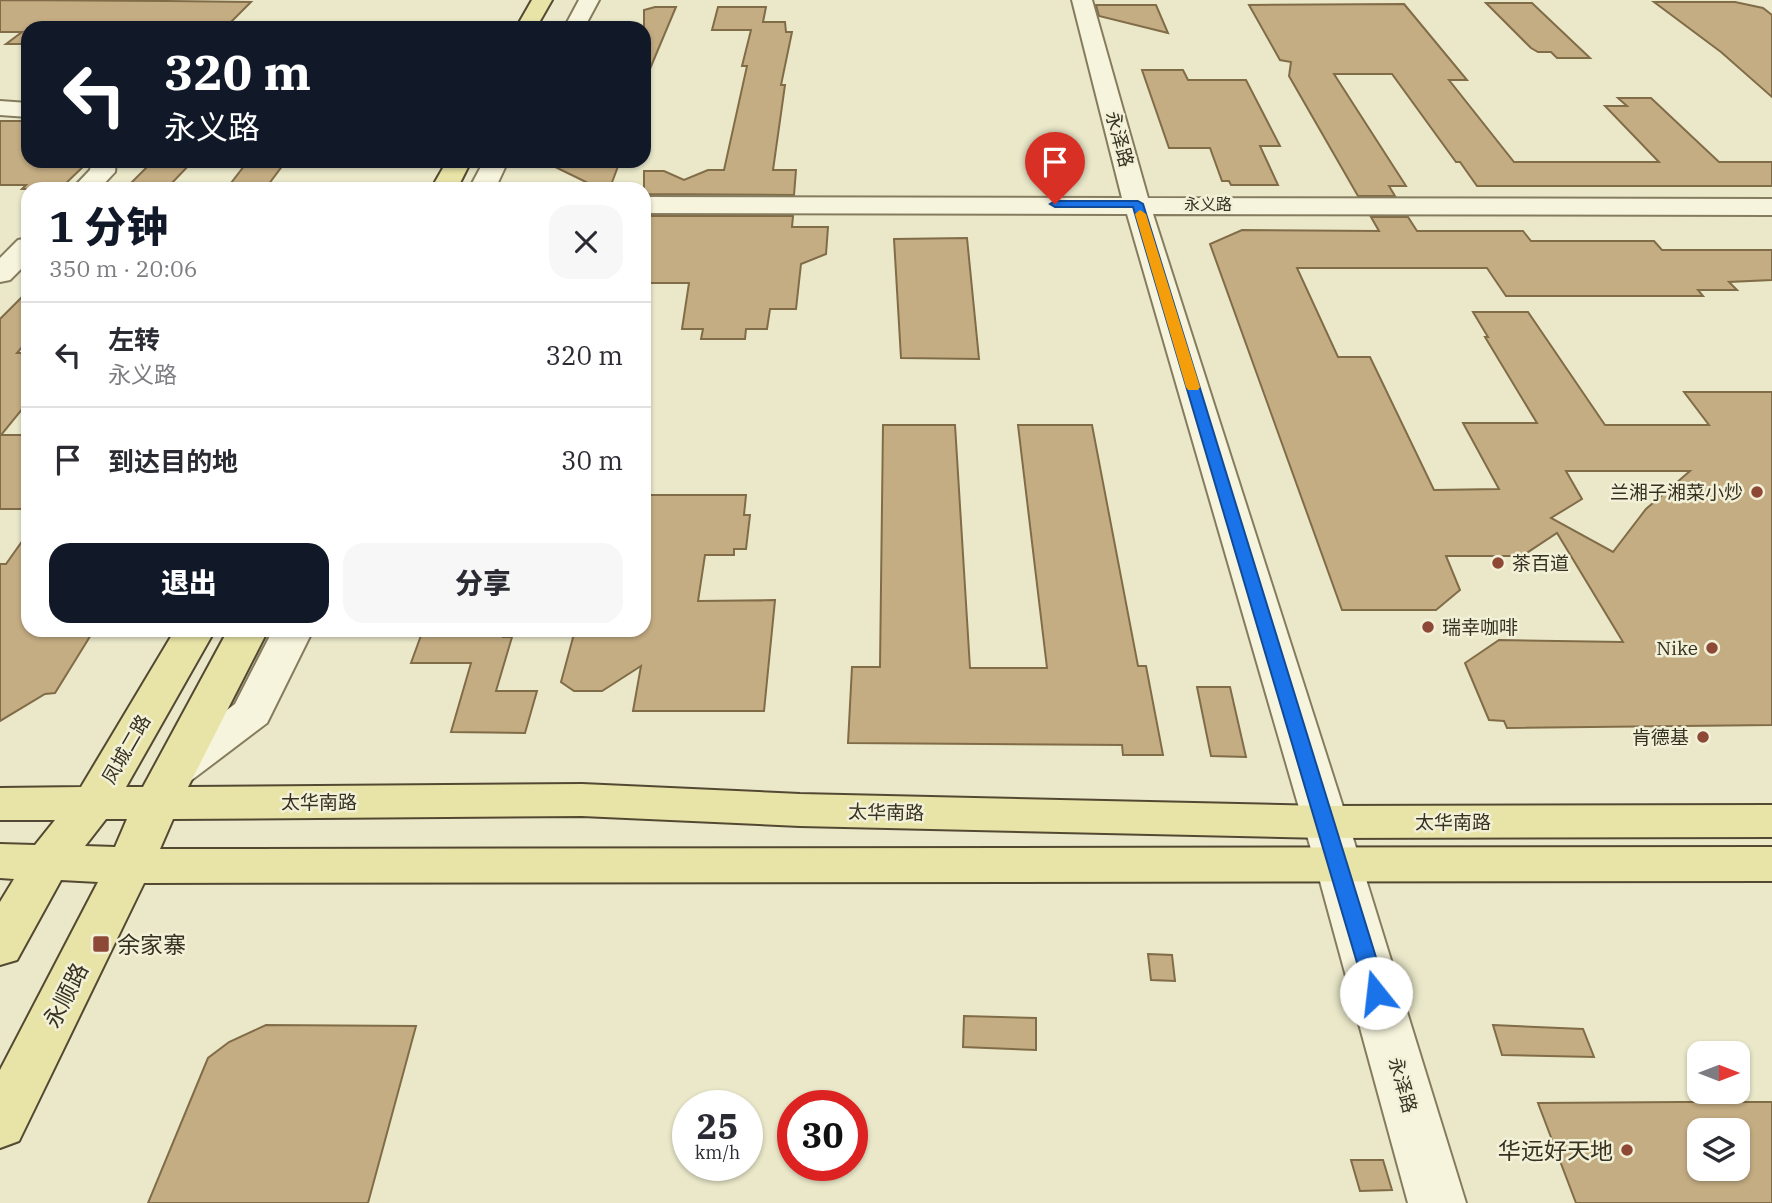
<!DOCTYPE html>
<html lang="zh">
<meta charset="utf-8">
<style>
body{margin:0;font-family:"IBM Plex Serif","Noto Sans SC",serif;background:#f7f7f7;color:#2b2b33;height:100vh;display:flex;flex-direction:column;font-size:26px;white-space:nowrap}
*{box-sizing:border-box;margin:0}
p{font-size:23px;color:#7c7c81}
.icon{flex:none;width:38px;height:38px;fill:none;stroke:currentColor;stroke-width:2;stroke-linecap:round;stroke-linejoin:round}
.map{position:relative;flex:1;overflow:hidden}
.drawer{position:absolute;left:21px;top:182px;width:630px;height:455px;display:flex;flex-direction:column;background:#fff;border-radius:21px;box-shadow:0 2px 5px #0004}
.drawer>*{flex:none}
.top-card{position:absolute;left:21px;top:21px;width:630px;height:147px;border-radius:21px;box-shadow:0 2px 5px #0004;background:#111827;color:#fff;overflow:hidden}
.needle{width:46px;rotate:90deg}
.fabs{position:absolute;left:1687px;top:1041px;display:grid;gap:14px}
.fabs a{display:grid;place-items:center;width:63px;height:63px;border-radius:14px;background:#fff;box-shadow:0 2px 5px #0004;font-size:35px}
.speed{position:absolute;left:672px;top:1090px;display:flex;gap:14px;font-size:35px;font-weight:700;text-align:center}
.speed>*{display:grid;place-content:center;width:91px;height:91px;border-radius:50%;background:#fff;box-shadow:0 2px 5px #0004;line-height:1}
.speed small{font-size:18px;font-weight:400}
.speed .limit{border:10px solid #d22;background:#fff;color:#111}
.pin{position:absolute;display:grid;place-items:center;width:60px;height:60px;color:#fff;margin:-72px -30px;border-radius:50% 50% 50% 0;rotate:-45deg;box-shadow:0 0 7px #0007}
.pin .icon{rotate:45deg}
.me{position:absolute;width:77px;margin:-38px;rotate:344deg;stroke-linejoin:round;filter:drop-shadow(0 0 5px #0008)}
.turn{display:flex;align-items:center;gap:24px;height:147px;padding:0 28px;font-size:32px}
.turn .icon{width:91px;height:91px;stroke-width:2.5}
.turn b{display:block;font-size:49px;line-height:60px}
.round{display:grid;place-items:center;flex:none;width:74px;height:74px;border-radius:21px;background:#f7f7f7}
.summary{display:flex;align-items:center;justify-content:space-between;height:119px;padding:0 28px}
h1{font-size:42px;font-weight:800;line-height:52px;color:#111827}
.cta{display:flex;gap:14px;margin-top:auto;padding:14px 28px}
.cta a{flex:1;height:80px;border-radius:21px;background:#111827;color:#fff;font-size:28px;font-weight:800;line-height:80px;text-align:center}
.cta a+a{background:#f7f7f7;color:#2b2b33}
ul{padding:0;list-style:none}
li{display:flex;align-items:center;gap:21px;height:105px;padding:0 28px;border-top:2px solid #e1e1e2}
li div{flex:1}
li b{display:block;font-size:26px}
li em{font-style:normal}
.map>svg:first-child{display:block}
</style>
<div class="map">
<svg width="1772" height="1203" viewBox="0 0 1772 1203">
<rect width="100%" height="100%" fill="#eae8c9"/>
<g fill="#c4ad83" stroke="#816c48" stroke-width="2" fill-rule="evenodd">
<path d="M0,0L168,1L251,2L225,28H28V44H6L22,32H0Z"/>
<path d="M1654,2H1735L1763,8L1772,15V97L1721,52Z"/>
<path d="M1486,3H1532L1590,58H1557L1551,52H1538L1531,48Z"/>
<path d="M1404,4L1467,80H1449L1514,162H1659L1605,106H1627L1618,98H1651L1719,162H1772V186H1477L1460,162H1456L1392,74H1334L1406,186H1389L1395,196H1358L1289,76L1291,62L1280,60L1249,5Z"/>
<path d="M1096,5H1156L1168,33L1099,16Z"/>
<path d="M655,7H676L644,83V10Z"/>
<path d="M718,7H766L763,22H785L786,32H792L781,85H785L773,170H796L794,195L644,194V171H664L684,180L708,170H724L747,66H742L751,30H712Z"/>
<path d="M1142,70H1183L1188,80H1246L1280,146H1260L1278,185H1231L1229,181H1222L1210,148H1169Z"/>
<path d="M0,121H28V161H89L60,189H22L26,185H0Z"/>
<path d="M153,161H193L170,185H129Z"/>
<path d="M248,161H286L268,185L228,187Z"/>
<path d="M543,161H620L611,185H592Z"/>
<path d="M644,216H793L792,227H828L826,254L801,264L796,309H770L767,329H746L745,339H701L703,329H682L689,283H644Z"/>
<path d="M1371,217H1408L1417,231H1523L1531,241H1654L1662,250H1772V280L1729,282L1737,290H1698L1703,296H1506L1487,268H1297L1338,357H1370L1434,490L1499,489L1463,423H1537L1485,337H1488L1473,312H1528L1605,425H1709L1684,392H1772V725L1507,728L1504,721L1489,720L1465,663L1499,640L1623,642L1557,533L1522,556H1446L1460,590L1436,610H1342L1210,244L1242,230L1379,231ZM1566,471H1690L1646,509L1613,552L1551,518L1582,499Z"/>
<path d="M967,238L979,359L901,358L894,239Z"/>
<path d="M28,291V340L17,353H28V402L1,435H28V509H0V319Z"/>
<path d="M883,425H955L970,668H1047L1018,425H1092L1138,666H1146L1163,755H1123L1122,745L848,743L852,667H880Z"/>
<path d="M644,495H746L744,515H750L746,549H734V555H705L698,601L775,600L764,711H633L641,666L602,691H574L561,682L575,630H644V583L650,555H644Z"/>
<path d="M28,533V630H94L55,693L45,694L0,721V564H6Z"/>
<path d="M423,630H505L503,637H512L496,691H537L525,733L451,732L471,663H411Z"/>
<path d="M1197,687H1230L1246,757L1211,756Z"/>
<path d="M1148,954L1172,955L1175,981L1151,980Z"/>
<path d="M964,1016L1036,1018V1050L963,1047Z"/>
<path d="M266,1025L416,1026L368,1203H148L208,1058L229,1042Z"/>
<path d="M1493,1025L1583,1029L1594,1057L1502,1055Z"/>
<path d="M1681,1102H1772V1203H1576L1538,1103ZM1699,1130H1738V1169H1699Z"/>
<path d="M1351,1160H1383L1392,1190L1360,1191Z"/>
</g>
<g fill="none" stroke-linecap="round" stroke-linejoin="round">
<g stroke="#857c60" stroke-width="4">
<g id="minor">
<path d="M579,0H599L584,28H564Z"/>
<path d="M1072,0H1092L1148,198L1772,199V215L1153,214L1361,863L1466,1203H1408L1315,863L1127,214L644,213V197L1122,198Z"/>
<path d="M0,101L28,103V117L0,115Z"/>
<path d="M92,161H116L115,172L99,189H72L90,170Z"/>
<path d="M484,161H508L495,189H469Z"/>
<path d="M28,238V262L10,280L0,282V258L18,240Z"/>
<path d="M273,630H313L267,723L189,782L174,786L159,782L152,771L159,760L235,704Z"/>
</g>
</g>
<g stroke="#534933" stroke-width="4">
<g id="major">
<path d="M532,0H552L536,28H516Z"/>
<path d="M447,161H471L457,189H431Z"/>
<path d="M175,630H215L126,787H143L228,630H268L188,787L582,784L800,794L1325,806L1772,805V837L1325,838L800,826L582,816L173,819L160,849L1772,847V881L144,883L19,1141L0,1148V1070L98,882L61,880L17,960L0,965V902L14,879L0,878V844L35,845L55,820H0V788L81,787ZM106,819H127L115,847L85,846Z"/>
</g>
</g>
<use href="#minor" fill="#f6f4dc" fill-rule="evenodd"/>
<use href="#major" fill="#e8e3a6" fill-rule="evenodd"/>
</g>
<path fill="#1a73e8" stroke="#114b97" stroke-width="2" d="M1138,201L1143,204L1387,993L1384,1000L1376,1002L1369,1000L1366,993L1133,207H1055L1050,204L1055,201Z"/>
<path fill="#f59e0b" d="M1140,210L1146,214L1200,387L1198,390H1188L1186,387L1135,214Z"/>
<g fill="#8d4936" stroke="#f2f1d8" stroke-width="2.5">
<circle cx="1757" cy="492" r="7"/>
<circle cx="1498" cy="563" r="7"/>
<circle cx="1428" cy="627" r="7"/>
<circle cx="1712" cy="648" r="7"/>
<circle cx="1703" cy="737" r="7"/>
<rect x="92" y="935" width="18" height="18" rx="3.5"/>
<circle cx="1627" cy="1150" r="7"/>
</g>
<g text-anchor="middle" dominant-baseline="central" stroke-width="5" stroke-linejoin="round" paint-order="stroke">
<g font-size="16" fill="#373122" stroke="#f2f1d8">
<text x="1208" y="204">永义路</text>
</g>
<g font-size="19" fill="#373122" stroke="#f2f1d8">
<text transform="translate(1120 139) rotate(75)">永泽路</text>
<text transform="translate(126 749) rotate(-60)">凤城二路</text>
<text x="319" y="802">太华南路</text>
<text transform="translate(886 812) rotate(1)">太华南路</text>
<text x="1453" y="822">太华南路</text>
<text transform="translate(1403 1085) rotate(74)">永泽路</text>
</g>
<g font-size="19" fill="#373122" stroke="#f2f1d8" text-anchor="end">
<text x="1743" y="492">兰湘子湘菜小炒</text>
<text x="1512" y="563" text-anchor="start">茶百道</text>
<text x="1442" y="627" text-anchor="start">瑞幸咖啡</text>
<text x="1698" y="648">Nike</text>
<text x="1689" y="737">肯德基</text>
</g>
<g font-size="23" fill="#373122" stroke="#f2f1d8" text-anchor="start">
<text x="117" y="944">余家寨</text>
<text x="1613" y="1150" text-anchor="end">华远好天地</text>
</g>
<g font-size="23" fill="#373122" stroke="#f2f1d8">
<text transform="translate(65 995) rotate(-63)">永顺路</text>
</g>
</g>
</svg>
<div class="fabs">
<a><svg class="needle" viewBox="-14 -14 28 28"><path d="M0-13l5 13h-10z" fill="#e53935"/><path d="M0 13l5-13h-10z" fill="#7c7c81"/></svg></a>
<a><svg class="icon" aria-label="layers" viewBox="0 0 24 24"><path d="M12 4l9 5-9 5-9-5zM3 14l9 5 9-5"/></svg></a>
</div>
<div class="speed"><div>25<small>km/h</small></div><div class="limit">30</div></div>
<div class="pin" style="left:1055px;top:204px;background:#d93025"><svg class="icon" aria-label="arrive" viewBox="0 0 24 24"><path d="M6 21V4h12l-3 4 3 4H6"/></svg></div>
<svg class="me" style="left:1376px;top:993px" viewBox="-20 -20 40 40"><circle r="19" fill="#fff"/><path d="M0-13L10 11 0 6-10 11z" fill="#1a73e8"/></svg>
<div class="top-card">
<div class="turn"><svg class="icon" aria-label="left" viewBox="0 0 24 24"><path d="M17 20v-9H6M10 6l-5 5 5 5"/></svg><div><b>320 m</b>永义路</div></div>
</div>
<section class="drawer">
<div class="summary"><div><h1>1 分钟</h1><p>350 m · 20:06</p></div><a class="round"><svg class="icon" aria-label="close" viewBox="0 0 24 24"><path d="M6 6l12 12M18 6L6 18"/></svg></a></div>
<ul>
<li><svg class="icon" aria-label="left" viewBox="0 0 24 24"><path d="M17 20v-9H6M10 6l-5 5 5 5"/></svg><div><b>左转</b><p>永义路</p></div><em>320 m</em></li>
<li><svg class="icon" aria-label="arrive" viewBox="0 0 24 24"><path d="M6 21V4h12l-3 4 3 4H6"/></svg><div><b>到达目的地</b></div><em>30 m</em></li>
</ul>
<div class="cta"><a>退出</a><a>分享</a></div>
</section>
</div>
